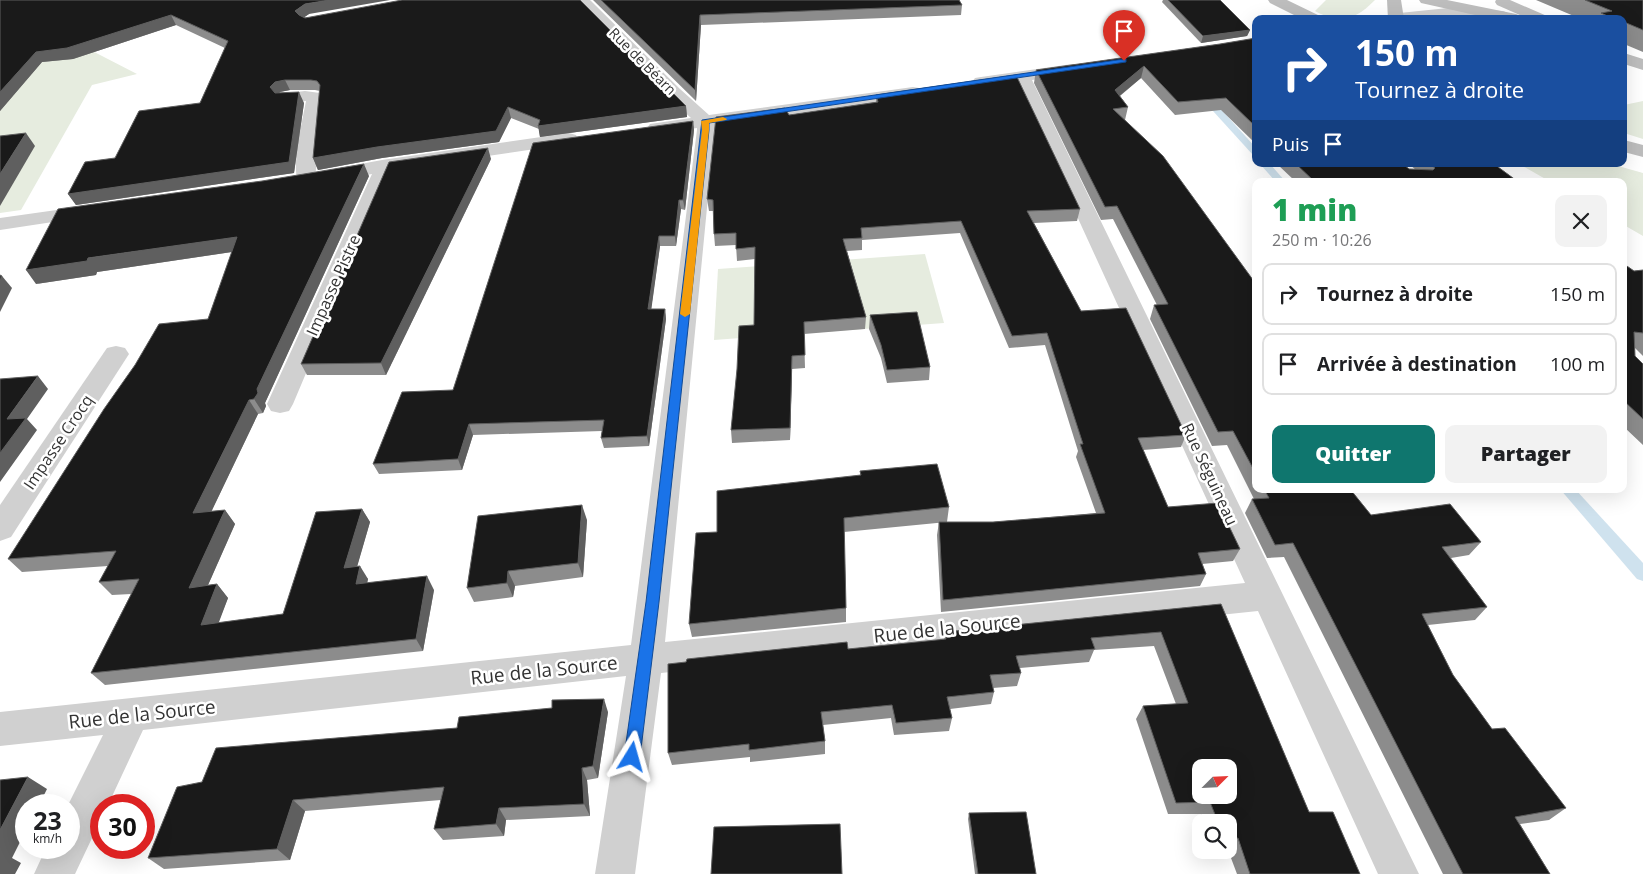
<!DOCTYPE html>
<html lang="fr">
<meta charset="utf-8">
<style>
body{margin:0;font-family:"Open Sans",sans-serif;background:#f2f2f2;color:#202124;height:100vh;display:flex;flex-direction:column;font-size:19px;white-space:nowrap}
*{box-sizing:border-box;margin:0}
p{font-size:16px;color:#757577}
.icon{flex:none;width:28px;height:28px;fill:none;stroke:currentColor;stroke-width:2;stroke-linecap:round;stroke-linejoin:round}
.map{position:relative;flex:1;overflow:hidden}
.side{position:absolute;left:1252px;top:178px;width:375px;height:315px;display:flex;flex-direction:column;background:#fff;border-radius:10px;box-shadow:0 5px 20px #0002}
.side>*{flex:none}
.guide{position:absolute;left:1252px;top:15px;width:375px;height:152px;border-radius:10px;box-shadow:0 5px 20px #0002;background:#1a4fa0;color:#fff;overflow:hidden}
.needle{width:32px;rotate:66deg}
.fabs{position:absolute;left:1192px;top:759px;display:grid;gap:10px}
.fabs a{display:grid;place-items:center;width:45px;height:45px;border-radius:10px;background:#fff;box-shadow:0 5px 20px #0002;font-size:25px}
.speed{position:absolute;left:15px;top:794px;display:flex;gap:10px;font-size:25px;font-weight:700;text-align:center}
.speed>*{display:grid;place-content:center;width:65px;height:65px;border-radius:50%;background:#fff;box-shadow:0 5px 20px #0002;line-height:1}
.speed small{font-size:12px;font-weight:400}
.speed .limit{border:8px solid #d22;background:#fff;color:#111}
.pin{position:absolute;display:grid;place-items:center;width:42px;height:42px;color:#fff;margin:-51px -21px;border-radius:50% 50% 50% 0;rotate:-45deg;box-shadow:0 0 5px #0007}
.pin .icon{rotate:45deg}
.me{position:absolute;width:55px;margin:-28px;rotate:8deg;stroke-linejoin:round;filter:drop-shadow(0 0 4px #0008)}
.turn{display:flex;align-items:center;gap:18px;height:105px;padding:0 20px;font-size:22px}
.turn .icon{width:65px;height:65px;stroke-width:2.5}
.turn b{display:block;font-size:35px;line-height:42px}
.then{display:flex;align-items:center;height:48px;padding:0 20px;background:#0003;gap:10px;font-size:19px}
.round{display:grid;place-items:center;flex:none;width:52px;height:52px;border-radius:10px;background:#f2f2f2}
.headline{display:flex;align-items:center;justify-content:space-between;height:85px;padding:0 20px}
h1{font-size:30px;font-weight:800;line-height:38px;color:#1e9e55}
.button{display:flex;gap:10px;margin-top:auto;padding:10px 20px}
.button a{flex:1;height:58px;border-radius:10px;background:#0f766e;color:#fff;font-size:20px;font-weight:800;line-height:58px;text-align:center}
.button a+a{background:#f2f2f2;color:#202124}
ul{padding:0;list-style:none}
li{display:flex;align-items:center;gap:15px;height:62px;margin:0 10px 8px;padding:0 10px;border:2px solid #e0e0e0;border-radius:10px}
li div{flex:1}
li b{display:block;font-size:19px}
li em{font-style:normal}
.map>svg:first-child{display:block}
</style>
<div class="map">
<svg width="1643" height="874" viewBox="0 0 1643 874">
<rect width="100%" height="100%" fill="#fff"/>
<g fill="#e6ecdf">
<path d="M1326,0H1375C1355,20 1341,25 1315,11Z"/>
<path d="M34,21L137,74L92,85L21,210L0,213V31Z"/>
<path d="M1643,101V139L1624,133V105Z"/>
<path d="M1519,164H1611L1643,173V236L1624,225V181H1549Z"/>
<path d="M925,254L944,323L714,340L718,269Z"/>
</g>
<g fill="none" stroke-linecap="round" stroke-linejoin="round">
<g fill="#cfe2ee" fill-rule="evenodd">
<path d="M1206,95L1209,96L1256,148V156L1253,155L1203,100L1202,98Z"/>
<path d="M1260,164H1270L1285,181H1275Z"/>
<path d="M1560,489H1575L1643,563V581L1637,579Z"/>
</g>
<g fill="#d0d0d0" fill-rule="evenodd">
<path d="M575,0H590L680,89L709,115L913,87L919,88L922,92L919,96L913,97L715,125L665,642L1245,583L1016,83L981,87L975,86L972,82L975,78L981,77L1072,64L1078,65L1080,69L1078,73L1032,80L1419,874H1378L1258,611L661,673L635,874H595L626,676L143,730L108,805H101V819L75,874H34L46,848H69L68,805L103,735L0,746V712L631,645L697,130V128L656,134L650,132L647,128L650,124L691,118L668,97Z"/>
<path d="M1448,8L1503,11L1508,13L1511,16L1509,19L1448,16L1429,19H1383L1385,16L1390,14Z"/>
<path d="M305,91L320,93L324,100C322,112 317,178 313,183L306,185L299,183C290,170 303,118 306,101L286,103L280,102L277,98L280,94Z"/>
<path d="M569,133L576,135L578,139L576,143L392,170L293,404L289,411L280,413L271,411L267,404L372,174L330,181L323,179L320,175L323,171L382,160Z"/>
<path d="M92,205L99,207L102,211L99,215L0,230V218Z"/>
<path d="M116,346L125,348L129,354L11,537L0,541V505L107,348Z"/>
</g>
<g fill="#bdbdbd" fill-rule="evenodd">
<path d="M1268,0H1287L1320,16L1322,19H1302L1270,3Z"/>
<path d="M1387,0H1401L1404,19H1388Z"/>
<path d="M1419,0H1447L1516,14L1521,16L1523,19H1493L1421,3Z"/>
<path d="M1496,0H1510L1547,16L1549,19H1529L1497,5L1495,2Z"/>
<path d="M1624,53L1643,59V70L1624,64Z"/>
<path d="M1624,140L1643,145V157L1624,152Z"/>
</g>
</g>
<g fill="#8c8c8c">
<path d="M0,0L309,14L304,17L686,106L687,117L540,137L539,129L511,118L499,142L382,158L318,170L313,158L320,91L315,90H290L280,92L279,93L304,103L294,173L76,205L68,194L115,158L200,103L225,48L176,25L73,59L42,62L0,111Z"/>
<path d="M593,0H959L962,5L961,15L701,25L696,101Z"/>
<path d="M1163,0H1220L1250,30L1247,36L1201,43L1162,2Z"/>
<path d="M1536,0H1643V52L1624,44V19H1581Z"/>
<path d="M1256,38V144L1221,110L1175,115L1141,78L1120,96L1128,107L1125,120L1256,284V489H1350L1371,515L1481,542L1469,555L1451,558L1487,607L1475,620L1428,625L1453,675L1492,729L1566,808L1549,820L1520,824L1550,874H1443L1284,557L1267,558L1245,513L1252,499H1254L1227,445L1212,446L1150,319L1154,305H1157L1113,219L1101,220L1034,83L1036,70L1220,44Z"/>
<path d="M876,95L1080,209L1077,221L1034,223L1081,311L1186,435L1181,447L1143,450L1168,507L1240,549L1233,561L1202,564L1206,574L1200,586L941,612L937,535L939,522H993L1096,513L1076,457L1078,451L1045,345L1009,348L960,233L862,240V250L847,251L866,317L865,329L804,334L805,368L792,369L790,440L732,443L731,430L754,325L755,259L737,261L736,245L715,246L714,234L713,211H709L707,199L789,115L876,102Z"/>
<path d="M693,121L694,130L685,210L681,209L676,246H660L651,309H665L666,319L649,446L604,448L601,438L602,431L473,435L462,470L379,474L373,464L453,390Z"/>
<path d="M491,159L386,375H307L301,364Z"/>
<path d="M1277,164H1403L1409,169L1416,170L1409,164H1494L1517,181H1295Z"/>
<path d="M369,176L265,403L266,406L263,413L258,414L211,512L225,510L235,524L208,585L217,584L228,598L218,623L283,614L362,509L370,522L357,566L368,579L367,583L434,590L423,651L105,685L91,673L131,594L112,595L99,582L108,566L22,572L8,559L208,319L232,252L97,272L96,275L36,284Z"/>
<path d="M1624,264L1634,271L1643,270V356L1635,348V356L1643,364V445L1624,427Z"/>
<path d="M870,315L930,367L929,380L887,383L881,358L869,329Z"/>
<path d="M860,471L949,507L947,522L844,532L846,608V622L692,637L689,624L717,532L860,475Z"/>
<path d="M587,520L583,577L515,586L513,597L474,602L467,588Z"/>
<path d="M1221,604L1309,812L1360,874H1237L1228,850L1229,822H1205L1201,814H1168L1136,719L1143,706L1176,704L1154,646L1094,650L1089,662L1020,668L1021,673L1017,686L993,688L994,692L991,704L950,709L952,718L949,731L894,735L891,718L823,725L825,741V754L750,762V757L672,765L668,753L848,649L944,640L945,632Z"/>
<path d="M608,712L598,778L587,780L590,816L506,820L504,836L443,840L434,829L441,800L305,811L290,860L164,869L148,858L202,782L457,728Z"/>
<path d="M969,813L1036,874H975L968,819Z"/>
</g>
<g fill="#5f5f5f">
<path d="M330,0H390L309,14L299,21L295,11L305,4Z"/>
<path d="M171,15L176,25L73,59L42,62L0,111V92L36,52Z"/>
<path d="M700,15L701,25L696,101L695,90Z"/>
<path d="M1250,30L1247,36L1201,43L1203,36Z"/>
<path d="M1144,66L1141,78L1112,102L1115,90Z"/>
<path d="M285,80L290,90L280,92L275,98L270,87L275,82Z"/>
<path d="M299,92L304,103L294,173L76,205L68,194Z"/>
<path d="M686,106L687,117L540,137L538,126Z"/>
<path d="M508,107L511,118L499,142L382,158L318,170L313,158Z"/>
<path d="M693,121L694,130L685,210L683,200Z"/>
<path d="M26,133L35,146L0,206V174Z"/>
<path d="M488,148L491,159L386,375L381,363Z"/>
<path d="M364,164L369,176L265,403L266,406L263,413L254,399L257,389Z"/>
<path d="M679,200L681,209L676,246L675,236Z"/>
<path d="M659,236L660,246L650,319L648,309Z"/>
<path d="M237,237L245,250L97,272L96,275L36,284L26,270L88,258Z"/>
<path d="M2,276L12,288L0,312V281Z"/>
<path d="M665,309L666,319L649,446L647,436Z"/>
<path d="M792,356V369L790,440V428Z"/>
<path d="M38,376L48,389L27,419L37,430L0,482V453L7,419Z"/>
<path d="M249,400L258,414L204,527L193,513Z"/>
<path d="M469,424L473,435L462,470L458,459Z"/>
<path d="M582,505L587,520L583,577L578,563Z"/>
<path d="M362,509L370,522L353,581L344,568Z"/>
<path d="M225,510L235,524L201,601L189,588Z"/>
<path d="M360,566L368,579L364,597L356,584Z"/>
<path d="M508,571L515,586L513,597L507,583Z"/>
<path d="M427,576L434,590L423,651L416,639Z"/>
<path d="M217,584L228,598L213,638L201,625Z"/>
<path d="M604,699L608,712L598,778L593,766Z"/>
<path d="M582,768L587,780L590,816L584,804Z"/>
<path d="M28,777L47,789L39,805H26V830L12,858L21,863L15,874H0V830Z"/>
<path d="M293,800L305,811L290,860L277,849Z"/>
<path d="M499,808L506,820L504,836L496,824Z"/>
</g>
<g fill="#1a1a1a" stroke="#5f5f5f" fill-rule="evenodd">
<path d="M0,0H330L305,4L295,11L299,15L305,18L402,0H580L686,106L538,126L540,120L508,107L496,131L377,147L313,158L320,85L317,81L311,80H285L275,82L270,87L275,93L299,92L289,162L68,194L85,162L115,158L139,111L200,103L228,41L171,15L67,48L36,52L0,92Z"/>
<path d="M601,0H959L962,5L700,15L695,90Z"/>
<path d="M1168,0H1220L1250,30L1203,36Z"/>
<path d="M1585,0H1643V30L1624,22V19H1614L1601,13L1612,11Z"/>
<path d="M1256,38V127L1226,98L1178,102L1144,66L1115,90L1128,107L1113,109L1163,156L1256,284V474L1233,431L1218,432L1154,305L1168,304L1117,206L1105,207L1036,70L1220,44Z"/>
<path d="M1016,75L1080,209L1027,211L1081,311L1126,308L1186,435L1138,438L1168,507L1218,503L1240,549L1198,553L1206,574L943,600L939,522H993L1105,513L1080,444H1083L1047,333L1012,336L961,221L861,228L862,238L843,239L866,317L804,322L805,355L792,356L790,428L731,430L737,369L739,326L754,325L755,247L736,249V233L714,234L713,200L707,199L716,117L785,108L789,115L878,102L876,95Z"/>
<path d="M693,121L683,200H679L675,236H659L648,309H665L647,436L601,438L604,420L469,424L458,459L373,464L402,392L453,390L533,143Z"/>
<path d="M26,133L0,174V136Z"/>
<path d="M488,148L381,363L301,364L389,162Z"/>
<path d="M364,164L257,389L258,393L254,399L249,400L193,513L225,510L189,588L217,584L201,625L283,614L316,512L362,509L344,568L360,566L356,584L427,576L416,639L91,673L139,579L99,582L116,551L8,559L104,409L135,365L159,324L208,319L237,237L88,258L87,261L26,270L58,209L262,181Z"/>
<path d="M1296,164H1403L1409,169L1433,170L1435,168L1430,164H1494L1517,181H1314Z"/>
<path d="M1624,264L1634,271L1643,270V333L1634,332L1635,356L1643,364V419L1624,401Z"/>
<path d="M0,275L2,276L0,281Z"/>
<path d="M917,312L930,367L887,370L881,345L870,315Z"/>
<path d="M38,376L7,419L26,418L0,453V379Z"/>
<path d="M937,464L949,507L844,518L846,608L689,624L696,533L717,532V491L861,475L860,471Z"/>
<path d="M1264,489H1350L1371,515L1450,504L1481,542L1442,547L1487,607L1422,614L1453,675L1492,729L1505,728L1566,808L1515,817L1550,874H1463L1293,543L1275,545L1252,499L1269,498Z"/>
<path d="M582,505L578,563L508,571L507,583L467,588L478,516Z"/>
<path d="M1221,604L1309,812H1333L1360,874H1250L1238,838L1229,839V822H1218L1210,802L1176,803L1143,706L1188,703L1161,632L1091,638L1095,649L1016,656L1021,673L990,675L994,692L947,697L952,718L896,723L892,705L821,712L825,741L749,750V744L668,753V664L686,662L687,659L847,642L848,649L946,639L945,632ZM1201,768H1229V795H1201Z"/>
<path d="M604,699L593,766L582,768L584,804L499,808L496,824L434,829L444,787L293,800L277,849L148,858L177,787L202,782L216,748L457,728L459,717L552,708V700Z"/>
<path d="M28,777L0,830V780Z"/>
<path d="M1026,812L1036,874H978L969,813Z"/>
<path d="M840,824L842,874H711L714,827Z"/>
</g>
<path fill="#1a73e8" stroke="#114b97" d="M1124,59H1126V62L709,123V130L659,602L640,757L637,762L632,764L626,762L624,757L646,602L702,120Z"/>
<path fill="#f59e0b" d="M723,117L727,119L726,120L709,123V130L690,314L685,317L680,314L702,130L701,121Z"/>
<g text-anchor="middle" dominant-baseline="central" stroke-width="5" stroke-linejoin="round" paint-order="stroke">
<g font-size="14" fill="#333" stroke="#fff">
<text transform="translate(643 61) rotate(45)">Rue de Béarn</text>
</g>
<g font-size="16" fill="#333" stroke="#fff">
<text transform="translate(333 285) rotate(-66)">Impasse Pistre</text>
<text transform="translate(58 442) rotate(-56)">Impasse Crocq</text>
<text transform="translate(1210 474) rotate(65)">Rue Séguineau</text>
</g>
<g font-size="19" fill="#333" stroke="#fff">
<text transform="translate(947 628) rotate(-6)">Rue de la Source</text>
<text transform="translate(544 670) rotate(-6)">Rue de la Source</text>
<text transform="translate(142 714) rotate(-6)">Rue de la Source</text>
</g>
</g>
</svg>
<div class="fabs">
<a><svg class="needle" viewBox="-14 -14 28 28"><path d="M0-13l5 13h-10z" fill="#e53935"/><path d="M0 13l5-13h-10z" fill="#757577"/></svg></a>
<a><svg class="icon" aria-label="search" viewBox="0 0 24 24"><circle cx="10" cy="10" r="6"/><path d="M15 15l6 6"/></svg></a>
</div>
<div class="speed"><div>23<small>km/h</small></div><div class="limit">30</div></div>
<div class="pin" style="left:1124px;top:61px;background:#d93025"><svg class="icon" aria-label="arrive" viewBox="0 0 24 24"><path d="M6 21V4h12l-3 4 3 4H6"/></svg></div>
<svg class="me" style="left:632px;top:757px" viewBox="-20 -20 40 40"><path d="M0-17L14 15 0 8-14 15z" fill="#1a73e8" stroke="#fff" stroke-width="4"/></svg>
<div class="guide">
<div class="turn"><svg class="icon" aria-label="right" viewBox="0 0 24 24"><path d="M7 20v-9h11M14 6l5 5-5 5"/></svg><div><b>150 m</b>Tournez à droite</div></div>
<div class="then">Puis<svg class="icon" aria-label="arrive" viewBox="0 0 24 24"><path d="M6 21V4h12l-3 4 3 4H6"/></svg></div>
</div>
<section class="side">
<div class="headline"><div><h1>1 min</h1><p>250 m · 10:26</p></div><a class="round"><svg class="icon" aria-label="close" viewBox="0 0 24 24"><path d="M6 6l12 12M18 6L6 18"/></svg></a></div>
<ul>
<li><svg class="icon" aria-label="right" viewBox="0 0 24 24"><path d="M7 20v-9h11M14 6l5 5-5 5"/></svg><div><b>Tournez à droite</b></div><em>150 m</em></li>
<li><svg class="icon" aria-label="arrive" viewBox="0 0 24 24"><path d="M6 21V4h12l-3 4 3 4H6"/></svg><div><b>Arrivée à destination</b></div><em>100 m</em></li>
</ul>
<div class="button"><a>Quitter</a><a>Partager</a></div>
</section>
</div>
